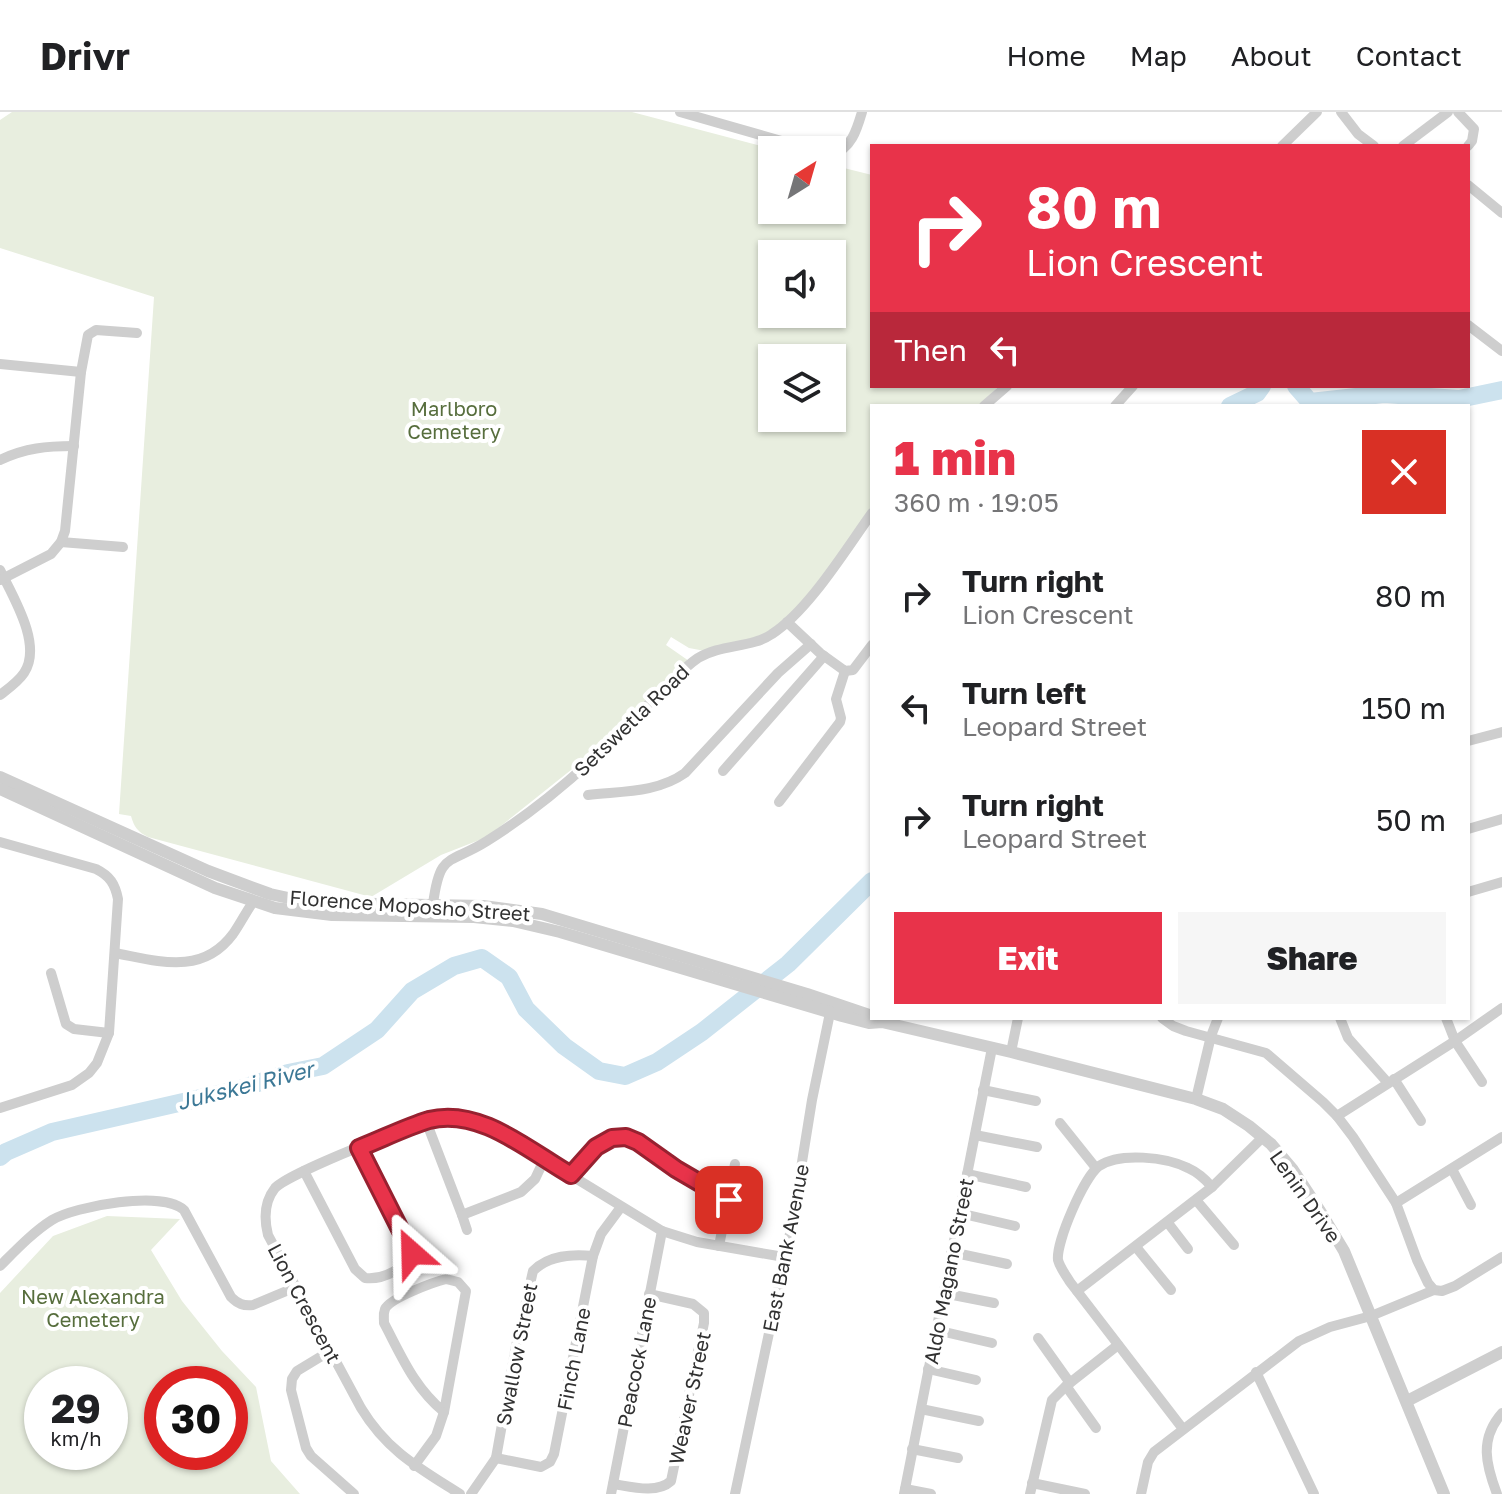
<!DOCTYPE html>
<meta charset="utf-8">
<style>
body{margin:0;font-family:"Golos Text",sans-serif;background:#f6f6f6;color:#202124;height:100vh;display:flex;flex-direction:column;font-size:30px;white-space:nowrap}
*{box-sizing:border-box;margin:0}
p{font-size:26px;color:#757577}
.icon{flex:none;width:44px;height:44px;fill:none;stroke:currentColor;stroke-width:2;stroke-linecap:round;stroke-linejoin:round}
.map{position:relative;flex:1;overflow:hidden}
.side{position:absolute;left:870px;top:292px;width:600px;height:616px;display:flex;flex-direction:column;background:#fff;border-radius:0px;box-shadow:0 2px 6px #0004}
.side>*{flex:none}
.hud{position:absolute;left:870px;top:32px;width:600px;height:244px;border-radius:0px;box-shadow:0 2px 6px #0004;background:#e8334a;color:#fff;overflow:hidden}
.needle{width:52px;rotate:37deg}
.tools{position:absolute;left:758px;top:24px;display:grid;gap:16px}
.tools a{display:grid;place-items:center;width:88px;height:88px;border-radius:0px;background:#fff;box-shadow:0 2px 6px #0004;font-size:40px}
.speed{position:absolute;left:24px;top:1254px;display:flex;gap:16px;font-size:40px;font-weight:700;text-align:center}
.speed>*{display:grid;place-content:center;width:104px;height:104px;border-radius:50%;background:#fff;box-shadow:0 2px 6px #0004;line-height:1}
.speed small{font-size:20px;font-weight:400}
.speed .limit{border:12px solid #d22;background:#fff;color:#111}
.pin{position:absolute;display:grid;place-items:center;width:68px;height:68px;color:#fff;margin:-34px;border-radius:16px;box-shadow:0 4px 12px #0006}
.me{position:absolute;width:88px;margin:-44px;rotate:335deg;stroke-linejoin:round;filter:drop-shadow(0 0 6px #0008)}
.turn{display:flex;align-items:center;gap:28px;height:168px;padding:0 24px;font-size:36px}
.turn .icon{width:104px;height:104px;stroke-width:2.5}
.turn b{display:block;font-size:56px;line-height:68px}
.then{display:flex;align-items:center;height:76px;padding:0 24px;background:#0003;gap:16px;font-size:30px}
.round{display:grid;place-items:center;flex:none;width:84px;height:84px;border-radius:0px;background:#f6f6f6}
.overview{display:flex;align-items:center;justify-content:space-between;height:136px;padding:0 24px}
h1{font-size:48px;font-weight:800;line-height:60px;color:#e8334a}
.button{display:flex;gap:16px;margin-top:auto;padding:16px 24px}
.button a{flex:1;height:92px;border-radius:0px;background:#e8334a;color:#fff;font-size:32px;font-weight:800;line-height:92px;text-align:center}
.button a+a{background:#f6f6f6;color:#202124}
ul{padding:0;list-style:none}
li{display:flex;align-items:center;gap:24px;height:112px;padding:0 24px}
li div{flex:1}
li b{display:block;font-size:30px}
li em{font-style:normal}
header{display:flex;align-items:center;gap:48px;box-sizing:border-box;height:112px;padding:0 40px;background:#fff;border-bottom:2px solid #e0e0e0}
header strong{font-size:38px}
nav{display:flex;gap:44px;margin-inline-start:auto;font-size:28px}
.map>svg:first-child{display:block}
</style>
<header>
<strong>Drivr</strong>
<nav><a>Home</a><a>Map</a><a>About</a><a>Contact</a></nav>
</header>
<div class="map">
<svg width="1502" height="1382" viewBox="0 0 1502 1382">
<rect width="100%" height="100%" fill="#fff"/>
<g fill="#e8eedf" fill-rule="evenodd">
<path d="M12,0H632L776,38H772V98H832V53L872,63V274H999L978,294H872V398L798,497L766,525L705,539L689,536L671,525L666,533L689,549L606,630L487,725L441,743L371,785L148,725C138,720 134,715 131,704L119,702L154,185L0,136V8ZM772,142H832V202H772ZM772,246H832V306H772Z"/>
<path d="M107,1104L180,1107L151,1138L182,1189L222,1239L256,1275L271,1349L300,1382H0V1181L53,1124ZM42,1272H110V1340H42ZM162,1272H230V1340H162Z"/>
</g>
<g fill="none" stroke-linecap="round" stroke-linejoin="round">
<g stroke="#cce2ee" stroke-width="18">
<path d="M1296,274L1310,290L1384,282L1459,287L1502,278"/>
<path d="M1230,294L1257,281L1262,274"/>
<path d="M0,1045L6,1040L52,1020L240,977L288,961L323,954L377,918L412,879L454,854L482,846L509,865L526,897L564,934L599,959L625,964L657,950L702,920L788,852L872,769"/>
</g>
<g stroke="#cecece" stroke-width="10">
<path d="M680,0L813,38"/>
<path d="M1341,0L1358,22L1374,34"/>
<path d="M1458,0L1474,17L1472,29L1468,34"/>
<path d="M1282,34L1317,0"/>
<path d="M1403,34L1448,0"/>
<path d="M832,42C851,38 857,17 862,0"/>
<path d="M1468,73L1502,101"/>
<path d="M1468,213L1502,239"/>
<path d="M0,252L81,260"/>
<path d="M984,294L1007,274"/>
<path d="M1115,294L1133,274"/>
<path d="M0,348C25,336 47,334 74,334"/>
<path d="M61,430L123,435"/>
<path d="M0,458C13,485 43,533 24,561C18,570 9,576 0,583"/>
<path d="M0,468L51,442L61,430L65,419L81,260L88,223L96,218L137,221"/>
<path d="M787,510L820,541L845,559L853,558L872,533"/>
<path d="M1468,629L1502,620"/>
<path d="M723,659L824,544"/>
<path d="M588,683C621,679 657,681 685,661L778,561L811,532"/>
<path d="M779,690L840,610L841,606L836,587L845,559"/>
<path d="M1468,717L1502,707"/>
<path d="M0,730L96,757C110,764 115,772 118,787L109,921L97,951L89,961L72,973L0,996"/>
<path d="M1468,780L1502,770"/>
<path d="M433,792C440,739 449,753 487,729C537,698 582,659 623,618C637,603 652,589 666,575C676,565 686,554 698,546C721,532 752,536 772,522C809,498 846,437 872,401"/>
<path d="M115,841C158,849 202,864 233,822C240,812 246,800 253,790"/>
<path d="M51,861L66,912L74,917L109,921"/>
<path d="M1162,906L1173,914L1186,919L1266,941L1323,990L1337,1004L1353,1025L1396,1091L1417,1148L1428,1171L1434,1178L1442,1179L1455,1174L1502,1145"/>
<path d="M1340,906L1348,926L1388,971"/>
<path d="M1446,906L1455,929L1482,970"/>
<path d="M1011,940L1018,906"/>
<path d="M1394,967L1421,1009"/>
<path d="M983,978L1036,989"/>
<path d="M1196,987L1211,924L1218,906"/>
<path d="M1337,1004L1455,929L1502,896"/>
<path d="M426,1009L462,1103L521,1080L535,1067L544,1048"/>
<path d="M1060,1011L1096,1056"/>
<path d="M975,1023L1037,1035"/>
<path d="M1452,1057L1471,1093"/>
<path d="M304,1059L355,1157L365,1166C382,1168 410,1156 411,1138L359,1036"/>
<path d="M967,1062L1026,1075"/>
<path d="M571,1063L596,1035L612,1026L626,1025L638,1030L676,1057L729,1088"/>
<path d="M1196,1088L1234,1133"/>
<path d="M1396,1091L1502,1025"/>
<path d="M959,1101L1015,1114"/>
<path d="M462,1103L467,1118"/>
<path d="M1168,1111L1188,1137"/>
<path d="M719,1134L735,1052"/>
<path d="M1136,1135L1171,1178"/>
<path d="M951,1140L1007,1152"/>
<path d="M0,1154C16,1138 33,1120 52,1108C75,1094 163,1078 184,1098L231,1185C238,1192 243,1194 253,1193L296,1175"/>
<path d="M446,1167L458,1170L466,1179L444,1300C414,1275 402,1245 384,1211C384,1205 383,1202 385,1197C390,1186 434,1170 446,1167Z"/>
<path d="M1077,1179L1212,1075L1263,1025"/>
<path d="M943,1181L994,1191"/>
<path d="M936,1218L992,1231"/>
<path d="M1038,1226L1070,1271"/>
<path d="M330,1239L297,1259L292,1267L291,1278L306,1336L311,1344L354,1382"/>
<path d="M928,1257L976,1268"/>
<path d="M1256,1260L1314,1382"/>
<path d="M1066,1274L1096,1316"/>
<path d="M921,1297L979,1309"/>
<path d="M1183,1317L1070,1170C1066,1163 1060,1156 1058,1148C1056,1130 1084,1065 1099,1054C1120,1040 1166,1045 1188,1056C1197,1060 1206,1068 1212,1075"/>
<path d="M912,1337L958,1346"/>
<path d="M496,1346L541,1355L550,1350L554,1342L593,1144L601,1122L621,1095"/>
<path d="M414,1354L436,1324L444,1300"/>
<path d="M1032,1371L1085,1382"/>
<path d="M613,1372C632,1375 657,1382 671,1369L704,1211V1201L693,1192L649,1182"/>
<path d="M905,1377L931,1382"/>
<path d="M460,1382C419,1356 387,1339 361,1296L268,1123C264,1107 264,1090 275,1076C289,1061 423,1007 446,1006C466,1005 483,1011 500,1020L662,1119L697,1130L784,1145"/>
<path d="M471,1382L496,1346L516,1234L533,1159C549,1143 572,1142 593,1144"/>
<path d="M611,1382L662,1119"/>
<path d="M735,1382L792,1112L812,988L831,896"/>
<path d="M904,1382L992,936"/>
<path d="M1030,1382L1052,1288L1066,1274L1118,1233"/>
<path d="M1141,1382L1148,1350L1154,1340L1299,1229L1330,1215L1371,1204L1434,1178"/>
<path d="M1497,1382C1486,1353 1479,1327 1502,1301"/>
</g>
<g stroke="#cecece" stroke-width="12">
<path d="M0,665L208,759L270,782L293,787L326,791L483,794L542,802L807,882L872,904"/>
<path d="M0,677L215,776L275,796L332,803L474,805L513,809L560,820L842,904L869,911L882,910L1011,940L1196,987L1223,997L1249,1014L1271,1032L1293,1058L1320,1099L1344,1139L1444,1382"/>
<path d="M1407,1289L1502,1240"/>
</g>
</g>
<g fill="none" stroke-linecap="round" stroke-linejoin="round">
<g stroke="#972130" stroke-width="20">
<path id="route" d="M412,1141L359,1036C382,1027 406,1015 429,1008C480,995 529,1039 571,1063L596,1035L612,1026L626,1025L638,1030L676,1057L729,1088"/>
</g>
<use href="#route" stroke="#e8334a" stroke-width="14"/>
</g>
<g text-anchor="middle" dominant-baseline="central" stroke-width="8" stroke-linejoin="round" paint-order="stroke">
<g font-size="20" fill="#576e3d" stroke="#fff">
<text x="454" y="296">Marlboro<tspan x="454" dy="23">Cemetery</tspan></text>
<text x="93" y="1184">New Alexandra<tspan x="93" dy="23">Cemetery</tspan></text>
</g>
<g font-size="20" fill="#313131" stroke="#fff">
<text transform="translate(631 608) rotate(-44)">Setswetla Road</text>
<text transform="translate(410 793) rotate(4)">Florence Moposho Street</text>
<text transform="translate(1306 1084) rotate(55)">Lenin Drive</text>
<text transform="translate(785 1136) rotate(-79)">East Bank Avenue</text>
<text transform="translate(948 1159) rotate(-79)">Aldo Magano Street</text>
<text transform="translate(305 1191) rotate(62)">Lion Crescent</text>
<text transform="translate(516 1242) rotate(-79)">Swallow Street</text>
<text transform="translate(573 1247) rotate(-79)">Finch Lane</text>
<text transform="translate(636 1250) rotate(-79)">Peacock Lane</text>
<text transform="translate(689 1286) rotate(-78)">Weaver Street</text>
</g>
<g font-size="22" font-style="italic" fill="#3c7896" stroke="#fff">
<text transform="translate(245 973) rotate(-14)">Jukskei River</text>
</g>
</g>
</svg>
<div class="tools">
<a><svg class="needle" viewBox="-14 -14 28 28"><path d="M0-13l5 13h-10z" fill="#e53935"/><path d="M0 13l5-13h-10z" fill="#757577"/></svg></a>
<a><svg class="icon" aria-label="sound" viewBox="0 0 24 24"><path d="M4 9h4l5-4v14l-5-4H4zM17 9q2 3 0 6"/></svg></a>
<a><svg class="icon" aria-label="layers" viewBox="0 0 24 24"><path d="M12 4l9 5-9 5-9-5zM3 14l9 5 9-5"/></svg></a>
</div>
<div class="speed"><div>29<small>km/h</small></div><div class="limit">30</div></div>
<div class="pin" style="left:729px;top:1088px;background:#d93025"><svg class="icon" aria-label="arrive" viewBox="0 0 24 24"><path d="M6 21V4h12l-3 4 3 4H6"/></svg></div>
<svg class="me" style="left:412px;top:1141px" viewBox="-20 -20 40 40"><path d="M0-17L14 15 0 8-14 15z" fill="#e8334a" stroke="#fff" stroke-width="4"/></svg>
<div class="hud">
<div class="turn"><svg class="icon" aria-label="right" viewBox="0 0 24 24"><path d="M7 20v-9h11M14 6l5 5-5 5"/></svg><div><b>80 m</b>Lion Crescent</div></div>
<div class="then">Then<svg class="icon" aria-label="left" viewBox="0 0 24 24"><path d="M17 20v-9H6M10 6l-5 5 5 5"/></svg></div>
</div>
<section class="side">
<div class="overview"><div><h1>1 min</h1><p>360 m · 19:05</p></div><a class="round" style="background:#d93025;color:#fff"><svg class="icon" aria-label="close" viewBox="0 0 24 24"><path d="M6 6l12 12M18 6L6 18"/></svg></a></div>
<ul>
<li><svg class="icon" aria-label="right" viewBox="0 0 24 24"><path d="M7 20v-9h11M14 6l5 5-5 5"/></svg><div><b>Turn right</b><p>Lion Crescent</p></div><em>80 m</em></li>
<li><svg class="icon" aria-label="left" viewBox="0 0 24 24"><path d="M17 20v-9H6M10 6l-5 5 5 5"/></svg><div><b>Turn left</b><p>Leopard Street</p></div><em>150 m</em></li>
<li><svg class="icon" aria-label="right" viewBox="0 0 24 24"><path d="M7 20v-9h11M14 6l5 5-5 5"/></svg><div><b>Turn right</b><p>Leopard Street</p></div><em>50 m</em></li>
</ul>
<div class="button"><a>Exit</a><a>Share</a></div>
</section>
</div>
